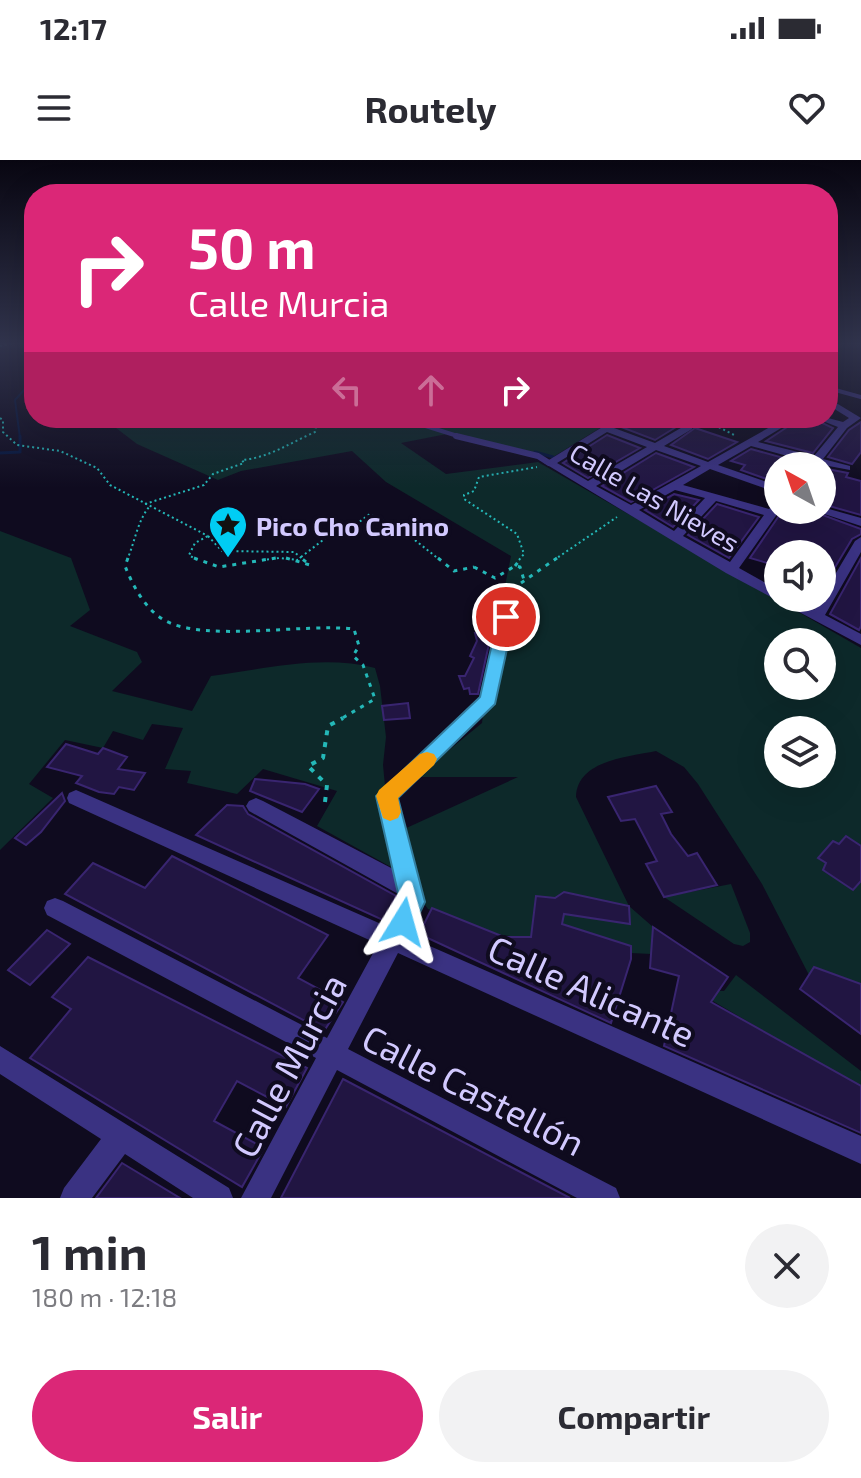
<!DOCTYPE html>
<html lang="es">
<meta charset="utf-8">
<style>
body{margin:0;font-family:"Exo 2",sans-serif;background:#f2f2f3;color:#2b2b33;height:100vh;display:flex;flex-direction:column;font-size:30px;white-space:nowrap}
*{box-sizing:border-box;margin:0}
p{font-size:26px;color:#7c7c81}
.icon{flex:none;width:44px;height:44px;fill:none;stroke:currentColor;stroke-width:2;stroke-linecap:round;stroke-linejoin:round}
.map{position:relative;height:1038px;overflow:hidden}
.side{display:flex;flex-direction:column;background:#fff;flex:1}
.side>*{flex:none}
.top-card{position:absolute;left:24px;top:24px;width:814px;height:244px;border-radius:32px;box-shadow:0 8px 32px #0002;background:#db2777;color:#fff;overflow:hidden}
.needle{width:52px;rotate:320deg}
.fabs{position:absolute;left:764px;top:292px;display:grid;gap:16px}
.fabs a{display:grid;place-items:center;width:72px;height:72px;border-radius:50%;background:#fff;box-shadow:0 8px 32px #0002;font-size:40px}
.pin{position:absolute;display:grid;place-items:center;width:68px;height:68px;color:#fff;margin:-34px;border:4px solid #fff;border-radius:50%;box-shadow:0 2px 8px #0007}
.me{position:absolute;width:88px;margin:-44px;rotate:8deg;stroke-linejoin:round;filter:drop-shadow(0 0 6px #0008)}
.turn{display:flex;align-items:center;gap:28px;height:168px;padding:0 32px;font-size:36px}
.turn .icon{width:104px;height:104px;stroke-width:2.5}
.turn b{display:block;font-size:56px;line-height:68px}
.lanes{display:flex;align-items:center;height:76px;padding:0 32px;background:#0003;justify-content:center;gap:40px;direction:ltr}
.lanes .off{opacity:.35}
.round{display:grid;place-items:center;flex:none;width:84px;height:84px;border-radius:42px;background:#f2f2f3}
.overview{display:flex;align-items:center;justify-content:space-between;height:136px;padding:0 32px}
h1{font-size:48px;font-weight:700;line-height:60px}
.action{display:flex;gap:16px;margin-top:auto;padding:16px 32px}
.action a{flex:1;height:92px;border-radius:48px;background:#db2777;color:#fff;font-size:32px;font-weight:700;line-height:92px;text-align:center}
.action a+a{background:#f2f2f3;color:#2b2b33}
.status{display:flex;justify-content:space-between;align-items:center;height:56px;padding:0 40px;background:#fff;direction:ltr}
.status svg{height:22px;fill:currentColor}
header{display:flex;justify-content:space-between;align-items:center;height:104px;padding:0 32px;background:#fff;font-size:36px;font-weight:700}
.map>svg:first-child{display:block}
</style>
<div class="status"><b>12:17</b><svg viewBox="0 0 49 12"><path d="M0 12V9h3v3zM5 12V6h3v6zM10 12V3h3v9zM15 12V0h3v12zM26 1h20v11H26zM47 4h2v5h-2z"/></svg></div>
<header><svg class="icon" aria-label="menu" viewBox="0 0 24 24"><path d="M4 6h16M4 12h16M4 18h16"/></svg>Routely<svg class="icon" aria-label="heart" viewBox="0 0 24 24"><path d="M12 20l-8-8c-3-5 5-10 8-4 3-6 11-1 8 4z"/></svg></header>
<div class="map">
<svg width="861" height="1038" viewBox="0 0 861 1038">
<rect width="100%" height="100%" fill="#0f0b1f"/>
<g fill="#0d292a" fill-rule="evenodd">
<path d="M103,258H616L553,297L452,273L401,283L446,314L538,302L861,488V824L815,807L809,815L762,724L698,624L684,607L656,591C628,597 577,600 576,637L629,746L653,767L651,794L631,793L629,803L526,778L493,774L428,749L420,738L402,670L518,617H416L482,563L487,516L511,396L386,322L352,291L241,311L218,320L137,284ZM778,482H822V526H778ZM778,570H822V614H778Z"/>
<path d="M0,371L71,398L90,450L70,466L137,492L142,502L112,531L192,551L211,516C265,509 322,494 375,508L380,526L386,577L383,605L386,636L400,712L317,666L337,631L263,609L237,634L187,623L191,611L165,609L183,568L152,564L143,580L113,571L103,588L65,580L29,624L53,638L0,690Z"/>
<path d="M731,724L750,773V782L743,786L734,784L664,737Z"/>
<path d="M736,815L861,911V928L694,830L724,831Z"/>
</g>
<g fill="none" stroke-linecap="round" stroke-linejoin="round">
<path stroke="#05163e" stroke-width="2" d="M20,278L15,240L34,219"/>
<g stroke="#05163e" stroke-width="3">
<path d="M535,292L553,297"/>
<path d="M0,293L20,292V276"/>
</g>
</g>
<g fill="#211542" stroke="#392570" stroke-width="2">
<path d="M632,258H657L681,264L655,280L621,267Z"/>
<path d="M801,258H812L833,268L813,293L766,281Z"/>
<path d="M861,262V292L852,304L828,297L849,270Z"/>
<path d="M695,268L737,282L708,299L671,285Z"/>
<path d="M607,275L640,288L588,318L563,303Z"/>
<path d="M751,289L805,304L804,306H778V323L741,310L745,305L731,301Z"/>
<path d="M656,293L694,307L631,342L602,326Z"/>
<path d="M822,308L848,313L846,317L861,321V355L822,344Z"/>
<path d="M674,334L699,340L673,367L645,350Z"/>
<path d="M717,344L759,357L729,398L688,375Z"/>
<path d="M783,350H809L861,369V374L852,379L822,429V394H778V406L750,398Z"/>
<path d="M861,398V466L859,470L830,454Z"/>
<path d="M486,451L496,452L478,534H470L469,528L464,529L459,516H465L474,498L470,496L477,481L475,473L479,474Z"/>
<path d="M408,543L410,558L384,560L382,546Z"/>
<path d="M66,584L98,594L103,588L127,597L118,609L145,613L134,630L119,627L114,634L99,632L76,623L82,616L47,607Z"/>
<path d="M255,619L305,624L319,629L302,652L250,631Z"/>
<path d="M656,626L672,652L661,654L671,674L688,696L697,693L717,725L664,737L646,704L657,701L635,659L621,661L608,637Z"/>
<path d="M62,633L65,641L41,672L26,685L15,678Z"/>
<path d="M227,645L243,646L248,654L396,736L385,761L196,675Z"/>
<path d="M846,676L861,686V721L853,730L823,710L826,703L818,698L833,681L839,684Z"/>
<path d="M172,696L328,775L298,818L343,842L324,871L65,734L93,703L145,728Z"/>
<path d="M564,732L629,746L630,764L564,754L562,764L631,786V799L611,863L419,774L432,748L504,777H531L536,736L555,738Z"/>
<path d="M653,767L728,817L711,842L861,926V973L664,886L679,816L650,808Z"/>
<path d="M47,770L70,784L30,825L8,810Z"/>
<path d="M88,797L307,908L286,947L237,921L214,961L264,988L242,1027L30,898L71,849L52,837Z"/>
<path d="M814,807L861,824V874L800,829Z"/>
<path d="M343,919L570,1038H281Z"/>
<path d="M122,1003L180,1038H96Z"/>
</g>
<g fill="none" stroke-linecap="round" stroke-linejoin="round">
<g stroke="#24b8b8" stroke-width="2" stroke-dasharray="2 3" stroke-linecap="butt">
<path d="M0,186L14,183"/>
<path d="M0,258L3,260V272L17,285L60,291L97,308L110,325L208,376"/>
<path d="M701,258L736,276"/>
<path d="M145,344L204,325L213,314L244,303L242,300C268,298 290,283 315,272L316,267H397"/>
<path d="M208,376L222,391L294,392L304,400"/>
<path d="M301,397L327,377L343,374L370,354L401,369L440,400"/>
<path d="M127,400C135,382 137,362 149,347"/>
<path d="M197,400L189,395L195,383L208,376"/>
<path d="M262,400L280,398L298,400"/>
<path d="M519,400L524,394L517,374L464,339V335L474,331L479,317L537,307"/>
<path d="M554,400L617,357"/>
</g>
<g stroke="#24b8b8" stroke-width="3" stroke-dasharray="4 6" stroke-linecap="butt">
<path d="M128,398L125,406C133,426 145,449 164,460C204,483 303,463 354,469L359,486L353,496L363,505L375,539L339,560"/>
<path d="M194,398L219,407L276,398"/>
<path d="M286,398L310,405L301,398"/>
<path d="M438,398L454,411L474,407"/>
<path d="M515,406L521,398"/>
<path d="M474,407L495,418L515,406L520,407L524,420"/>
<path d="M521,423L557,398"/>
</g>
<path stroke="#24b8b8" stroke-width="4" stroke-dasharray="5 7" stroke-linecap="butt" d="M325,642L327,625L308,606L323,598L328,566L343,558"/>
<g stroke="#3a3282" stroke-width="4">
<path d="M828,228L861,237"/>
<path d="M400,258L464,278"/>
</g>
<path stroke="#3a3282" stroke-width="6" d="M456,276L538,296L549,303"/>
<g fill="#3a3282" fill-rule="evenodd">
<path d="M835,183H843L828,199V192Z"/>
<path d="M828,238L861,258L847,268L823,299L850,306V310L818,304L807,306L809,302L751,286L718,305L778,326V333L710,309L683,325L769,349L778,341L780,350L739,408L778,430V438H792L814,450L855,381L861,377V392L825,455L861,474V485L726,413L544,303L617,258H629L614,268L655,283L686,265H692V269L664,286L708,302L786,258H798L758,282L814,296L838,267L815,258H828L843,262L849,258L828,245ZM607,272L647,287L588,321L557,303ZM656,290L701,306L631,345L596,326ZM675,330L705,338L674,371L639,350ZM716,341L764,355L730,402L683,376Z"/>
<path d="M822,347L861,358V366L812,350H822Z"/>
<path d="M511,426L518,430L496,540L396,638L424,742L407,776L861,976V1004L398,793L348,889L616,1028L620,1038H577L337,910L271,1038H241L316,898L47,755L44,748L47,741L55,738L63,741L327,878L378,784L69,643L67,638L69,633L76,630L83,633L388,767L402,741L400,735L249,651L246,646L249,641L256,638L263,641L395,710L377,636L480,538L504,430Z"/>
<path d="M0,886L229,1028L233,1038H193L125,994L92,1038H60L64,1028L101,979L0,914Z"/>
</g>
</g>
<linearGradient id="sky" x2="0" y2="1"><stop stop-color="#080611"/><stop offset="0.56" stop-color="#31344d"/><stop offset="1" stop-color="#31344d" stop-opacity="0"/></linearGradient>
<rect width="861" height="328" fill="url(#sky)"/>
<path fill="#4fc3f7" stroke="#337fa1" stroke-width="2" d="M506,452L514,457L495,544L398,638L425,742L412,770L403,773L395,770L391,762L400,742L376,636L480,537L498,457Z"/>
<path fill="#f59e0b" d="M427,592L434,594L437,599L434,605L398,638L401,652L398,658L390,661L383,658L376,636L379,630L420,594Z"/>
<defs>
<g id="sight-pin" transform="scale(2)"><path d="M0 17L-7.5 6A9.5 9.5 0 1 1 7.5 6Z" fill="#00cdf4" stroke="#0f0b1f"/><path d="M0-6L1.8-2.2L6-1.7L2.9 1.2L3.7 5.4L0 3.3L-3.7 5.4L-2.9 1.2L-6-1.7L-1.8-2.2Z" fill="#111"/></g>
</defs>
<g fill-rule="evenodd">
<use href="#sight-pin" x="228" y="365"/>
</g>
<g text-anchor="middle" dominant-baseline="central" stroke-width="8" stroke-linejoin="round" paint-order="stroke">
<g font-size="26" fill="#d2c9ff" stroke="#0f0b1f">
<text transform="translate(655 337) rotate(30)">Calle Las Nieves</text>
</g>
<g font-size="26" font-weight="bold" fill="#d2c9ff" stroke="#0f0b1f" text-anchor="start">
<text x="256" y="365">Pico Cho Canino</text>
</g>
<g font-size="36" fill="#d2c9ff" stroke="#0f0b1f">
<text transform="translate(592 830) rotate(24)">Calle Alicante</text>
<text transform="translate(288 905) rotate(-62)">Calle Murcia</text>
<text transform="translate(474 929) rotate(27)">Calle Castellón</text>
</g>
</g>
</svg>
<div class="fabs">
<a><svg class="needle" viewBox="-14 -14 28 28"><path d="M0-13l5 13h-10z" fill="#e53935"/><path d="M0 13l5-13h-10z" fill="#7c7c81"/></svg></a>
<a><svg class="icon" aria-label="sound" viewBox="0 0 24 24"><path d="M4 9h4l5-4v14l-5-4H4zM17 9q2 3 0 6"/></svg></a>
<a><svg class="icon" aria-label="search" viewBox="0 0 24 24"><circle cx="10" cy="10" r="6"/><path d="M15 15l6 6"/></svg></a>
<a><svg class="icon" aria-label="layers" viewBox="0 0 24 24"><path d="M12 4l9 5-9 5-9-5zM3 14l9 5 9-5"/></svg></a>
</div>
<div class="pin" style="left:506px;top:457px;background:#d93025"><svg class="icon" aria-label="arrive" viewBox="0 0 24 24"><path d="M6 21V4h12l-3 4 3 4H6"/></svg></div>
<svg class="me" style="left:403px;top:762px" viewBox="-20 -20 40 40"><path d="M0-17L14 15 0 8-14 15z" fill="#4fc3f7" stroke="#fff" stroke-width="4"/></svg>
<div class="top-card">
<div class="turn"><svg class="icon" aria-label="right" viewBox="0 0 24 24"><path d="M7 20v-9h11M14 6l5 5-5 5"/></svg><div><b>50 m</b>Calle Murcia</div></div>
<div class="lanes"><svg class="icon off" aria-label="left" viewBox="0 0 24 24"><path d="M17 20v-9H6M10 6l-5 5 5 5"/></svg><svg class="icon off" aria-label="ahead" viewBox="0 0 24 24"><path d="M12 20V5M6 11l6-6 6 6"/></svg><svg class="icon" aria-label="right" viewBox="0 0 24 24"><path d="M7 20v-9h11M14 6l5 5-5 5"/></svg></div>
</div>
</div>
<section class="side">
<div class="overview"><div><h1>1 min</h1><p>180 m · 12:18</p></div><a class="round"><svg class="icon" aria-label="close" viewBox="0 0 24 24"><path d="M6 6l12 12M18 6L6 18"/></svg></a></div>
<div class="action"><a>Salir</a><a>Compartir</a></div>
</section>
